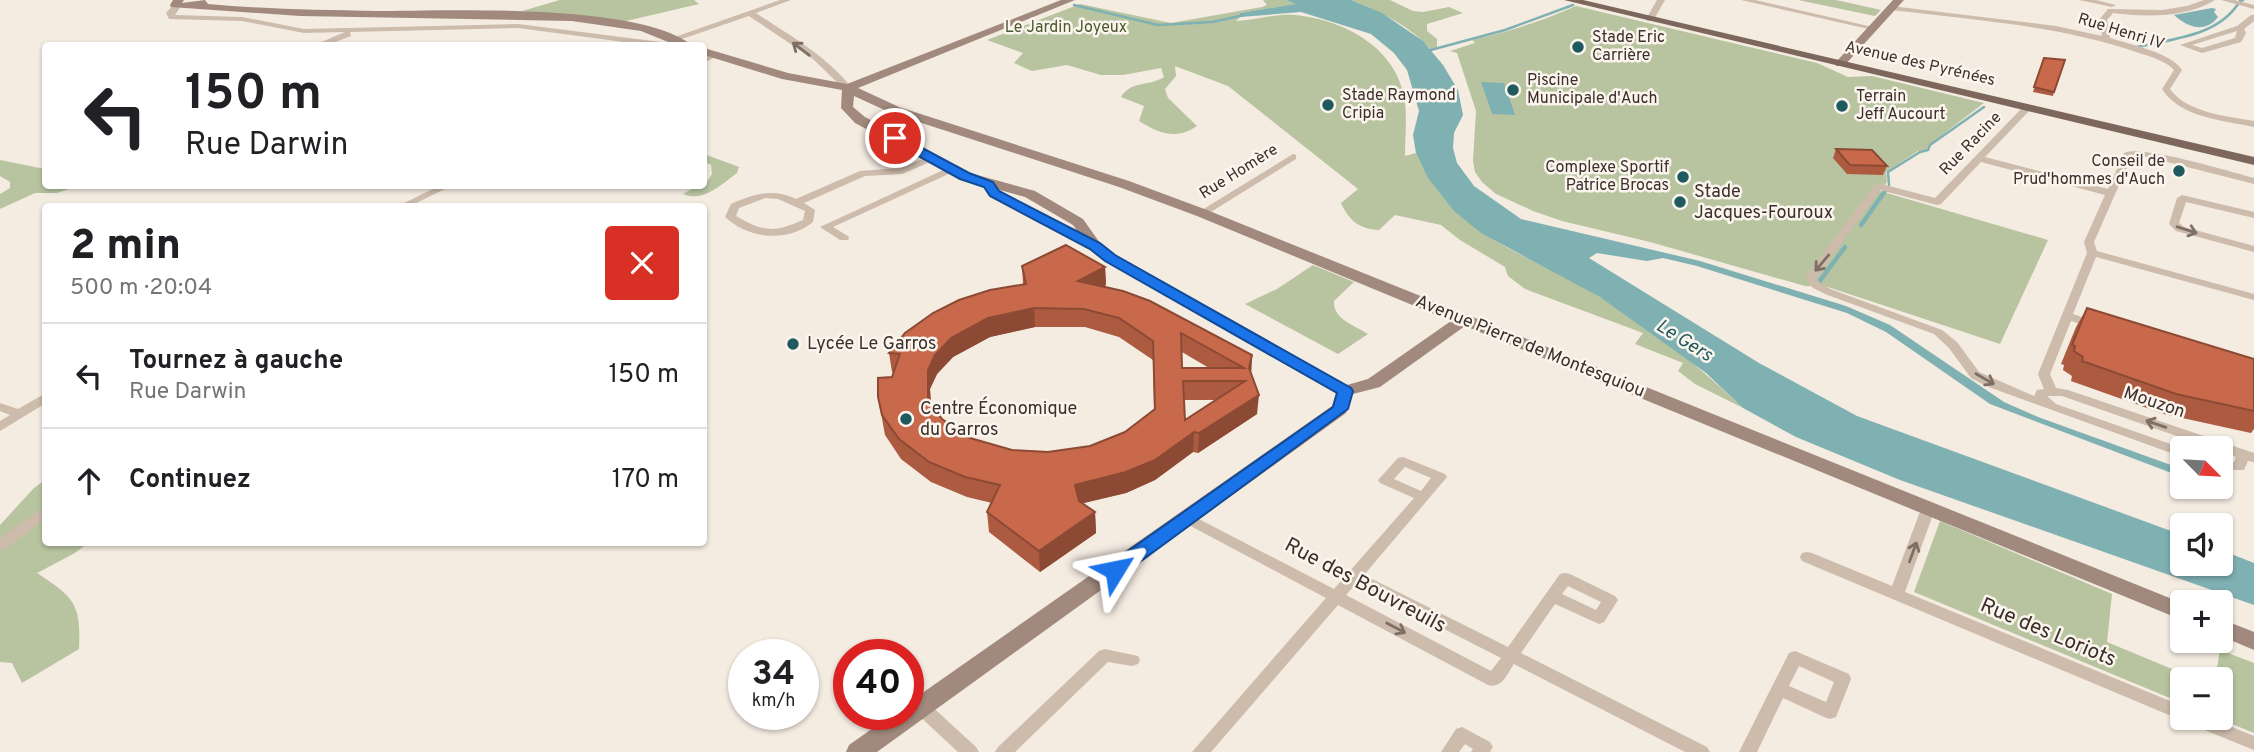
<!DOCTYPE html>
<html lang="fr">
<meta charset="utf-8">
<style>
body{margin:0;font-family:Overpass,sans-serif;background:#f2f2f2;color:#202124;height:100vh;display:flex;flex-direction:column;font-size:26px;white-space:nowrap}
*{box-sizing:border-box;margin:0}
p{font-size:23px;color:#757577}
.icon{flex:none;width:38px;height:38px;fill:none;stroke:currentColor;stroke-width:2;stroke-linecap:round;stroke-linejoin:round}
.map{position:relative;flex:1;overflow:hidden}
.drawer{position:absolute;left:42px;top:203px;width:665px;height:343px;display:flex;flex-direction:column;background:#fff;border-radius:7px;box-shadow:0 2px 5px #0004}
.drawer>*{flex:none}
.guide{position:absolute;left:42px;top:42px;width:665px;height:147px;border-radius:7px;box-shadow:0 2px 5px #0004;background:#fff;color:#202124;overflow:hidden}
.needle{width:46px;rotate:114deg}
.controls{position:absolute;left:2170px;top:436px;display:grid;gap:14px}
.controls a{display:grid;place-items:center;width:63px;height:63px;border-radius:7px;background:#fff;box-shadow:0 2px 5px #0004;font-size:35px}
.speed{position:absolute;left:728px;top:639px;display:flex;gap:14px;font-size:35px;font-weight:700;text-align:center}
.speed>*{display:grid;place-content:center;width:91px;height:91px;border-radius:50%;background:#fff;box-shadow:0 2px 5px #0004;line-height:1}
.speed small{font-size:18px;font-weight:400}
.speed .limit{border:10px solid #d22;background:#fff;color:#111}
.pin{position:absolute;display:grid;place-items:center;width:60px;height:60px;color:#fff;margin:-30px;border:4px solid #fff;border-radius:50%;box-shadow:0 2px 7px #0007}
.me{position:absolute;width:77px;margin:-38px;rotate:55deg;stroke-linejoin:round;filter:drop-shadow(0 0 5px #0008)}
.turn{display:flex;align-items:center;gap:24px;height:147px;padding:0 28px;font-size:32px}
.turn .icon{width:91px;height:91px;stroke-width:2.5}
.turn b{display:block;font-size:49px;line-height:60px}
.round{display:grid;place-items:center;flex:none;width:74px;height:74px;border-radius:7px;background:#f2f2f2}
.overview{display:flex;align-items:center;justify-content:space-between;height:119px;padding:0 28px}
h1{font-size:42px;font-weight:800;line-height:52px}
ul{padding:0;list-style:none}
li{display:flex;align-items:center;gap:21px;height:105px;padding:0 28px;border-top:2px solid #e0e0e0}
li div{flex:1}
li b{display:block;font-size:26px}
li em{font-style:normal}
.map>svg:first-child{display:block}
</style>
<div class="map">
<svg width="2254" height="752" viewBox="0 0 2254 752">
<rect width="100%" height="100%" fill="#f4ebe1"/>
<g fill="#b8c4a0">
<path d="M560,0H694L699,4L622,22L522,11Z"/>
<path d="M1263,0H1286L1298,4L1240,13V17L1236,21C1255,20 1276,13 1295,15C1345,20 1398,48 1405,102C1407,120 1405,139 1405,156L1416,153C1456,240 1526,251 1600,297C1652,329 1699,366 1743,408L1695,384L1678,371L1683,363L1635,344L1643,333L1525,289L1508,276L1505,267L1460,240L1441,225L1395,215L1379,230C1360,229 1349,221 1341,203L1358,189L1228,86L1175,66L1176,76L1165,89L1168,98L1197,126C1176,140 1160,134 1139,121L1144,106L1121,97C1132,80 1148,87 1164,77L1161,68L1123,75H1101L1067,65L1032,71L1014,63L1023,53L987,40L1080,4L1171,23L1262,7L1267,5Z"/>
<path d="M1351,0H1390L1413,11L1423,12L1449,7L1463,13L1427,24V31L1437,39V47L1431,50C1411,26 1380,12 1351,0Z"/>
<path d="M1798,0H1836L1881,10L1875,16Z"/>
<path d="M1576,6L1817,63L1848,77L1872,76L1984,103L1929,145L1927,149L1918,151L1886,172L1887,182L1880,191L2048,240L2000,344L1828,287L1805,286L1650,242L1562,221L1533,211L1496,194L1482,182L1475,172L1473,161L1476,111L1457,53L1450,51L1475,43L1472,40C1508,32 1542,21 1576,6Z"/>
<path d="M704,154L739,167L737,173C722,184 703,203 683,194L697,186H704L712,174L711,165L704,161Z"/>
<path d="M0,160L45,169L46,186H77L57,193H35L0,209V194L10,188V182L0,176Z"/>
<path d="M1313,265L1354,282L1334,301C1333,319 1354,325 1368,334L1338,354L1245,304L1277,289Z"/>
<path d="M45,480L46,542L88,543L75,553L37,573C75,598 81,604 79,649L22,683L12,663L0,662V525L34,488Z"/>
<path d="M1940,521L2112,594L2107,642L2196,679H2182V703L1914,592Z"/>
<path d="M2220,650L2254,663V733L2217,718H2221V679H2215Z"/>
</g>
<g fill="#7fb0b2">
<path d="M1286,0H1351L1382,13L1423,41L1443,65L1458,90L1463,115L1454,133L1453,148L1457,163L1474,186L1521,219L1700,261L1846,306L1890,325L2004,402L2038,417L2182,469V477L1990,404L1886,332L1847,313L1697,266L1663,258L1647,261L1597,253L1589,258L1759,363L1857,416L2182,535V564H2221V550L2254,563V605L1900,480L1796,437L1743,408L1706,373L1600,297L1481,233L1454,211L1428,178L1416,153L1413,135L1419,111L1407,70L1394,53L1371,34L1301,12L1240,17V13L1296,4Z"/>
<path d="M2212,8L2216,9L2214,12L2218,17C2205,34 2187,27 2174,15Z"/>
<path d="M1481,82L1504,83L1515,115L1492,114Z"/>
</g>
<g fill="none" stroke-linecap="round" stroke-linejoin="round">
<g stroke="#7fb0b2" stroke-width="2.5">
<path d="M2240,1L2243,0"/>
<path d="M1074,5L1158,25L1212,22L1244,15"/>
<path d="M2137,47C2172,39 2217,36 2238,4"/>
<path d="M1427,51L1505,30L1573,5"/>
<path d="M1889,185L1888,172L1920,152L1928,150L1930,145L1984,107"/>
</g>
<g stroke="#7fb0b2" stroke-width="4.5">
<path d="M1861,225L1885,191"/>
<path d="M1819,282L1845,247"/>
</g>
<g fill="#cdbbac" fill-rule="evenodd">
<path d="M780,0H791L756,13C789,35 827,56 852,88L851,90H845L813,59L749,16L679,40L672,38Z"/>
<path d="M1657,0H1665L1653,21H1647L1646,19Z"/>
<path d="M1741,0H1755L1877,28L1873,30Z"/>
<path d="M2079,0H2096L2116,5L2112,7Z"/>
<path d="M2204,0H2215C2187,18 2145,17 2113,13L2107,20L2110,38C2129,44 2172,53 2182,70L2170,89C2187,113 2227,116 2254,121V127C2222,120 2181,118 2162,89L2174,70C2165,60 2148,56 2136,52C2057,25 1973,20 1891,10L1887,8L1891,6L2056,26L2102,36L2099,20L2108,9L2162,10L2187,6Z"/>
<path d="M2221,0H2234L2254,5V9Z"/>
<path d="M174,4L181,6L175,15L242,17L304,29L518,24L661,42H682L686,44L654,46L518,28L350,32L351,36L325,46H312L345,32L304,33L242,21L169,19L166,13Z"/>
<path d="M2251,15H2254V21L2244,29L2246,33L2241,42L2202,53L2180,45L2237,26ZM2237,31L2235,38L2202,48L2192,45Z"/>
<path d="M268,43L277,46H267Z"/>
<path d="M712,53L719,55L704,63V58Z"/>
<path d="M2027,105L2030,106V110L1985,157L2108,189L2124,153C2139,144 2232,172 2254,178V184L2148,157L2132,156L2094,242L2097,251L2254,294V300L2096,257L2073,314L2098,323L2100,325L2094,328L2071,321L2050,374L2056,388L2068,390L2254,453V462L2248,461L2244,470H2221V462H2234L2236,457L2221,451V448H2211L2062,396H2047L2056,404L2182,448V457L1986,386L1971,378L1949,348L1934,334L1825,294L1813,288L1805,278L1875,184L1878,183L1935,198L2024,106ZM1981,162L2105,195L2084,242L2087,253L2038,374L2044,389L2037,390L2034,396L1979,372L1957,342L1942,330L1833,290L1821,284L1816,278L1880,190L1937,205L1941,204Z"/>
<path d="M1293,154L1296,155V159L1206,215L1202,216L1197,213Z"/>
<path d="M932,155L937,158L935,160L902,174L865,176L804,203L815,210L813,222C787,243 749,239 725,217L731,204C754,194 773,188 796,199L860,171L900,168ZM765,198L778,199L805,211L803,220C773,233 764,232 736,216L739,208Z"/>
<path d="M952,166L957,169L955,171L833,227L848,236L849,238L848,240H840L820,227Z"/>
<path d="M989,181L992,182L999,191L1100,246L1095,249L1091,248L992,195L984,184Z"/>
<path d="M439,186H451L410,206H398Z"/>
<path d="M2182,195L2254,212V218L2186,202L2179,223L2184,227L2254,246V252L2176,231L2169,224L2177,198Z"/>
<path d="M46,393V403L0,431V421L10,415L0,411V403L18,409Z"/>
<path d="M1403,457L1445,474L1447,477L1364,575L1508,647L1560,574L1565,573L1570,574L1615,596L1618,600L1604,622L1599,624L1555,604L1521,653L1707,747L1710,752H1685L1514,664C1507,674 1502,689 1488,685L1338,605L1211,752H1192L1326,598L1183,522L1181,519L1183,516H1193L1334,589L1414,498L1380,483L1378,480L1398,458ZM1405,467L1431,478L1421,491L1394,479ZM1356,584L1501,658L1491,671L1346,595ZM1568,586L1601,602L1596,610L1562,594Z"/>
<path d="M1928,504L1933,506L1935,509L1905,592L2182,706V718H2210L2254,736V750L2187,723L2185,719L2176,718L1802,561L1800,557L1802,553L1807,552L1812,553L1892,586L1921,509L1923,506Z"/>
<path d="M46,506V518L5,549L0,550V538Z"/>
<path d="M1105,649L1138,656L1140,660L1138,664L1132,666L1108,662L1015,752H995L998,747L1099,651Z"/>
<path d="M1795,651L1849,674L1851,679L1836,717L1830,719L1824,717L1783,698L1757,752H1739L1789,653ZM1799,666L1834,682L1826,702L1789,686Z"/>
<path d="M921,700L927,702L976,747L979,752H958L915,712L913,707L915,702Z"/>
<path d="M1462,727L1490,742L1493,747L1490,752H1471L1473,749L1465,744L1459,752H1441L1456,729Z"/>
</g>
<g fill="#a18a7d" fill-rule="evenodd">
<path d="M173,0H184L182,3L205,0L208,4C263,9 318,10 374,11C447,11 639,2 693,46H678L641,31L572,21L300,16L171,7L170,5Z"/>
<path d="M1061,0H1075L858,88L899,107L1129,181L1207,210L2182,603V620L1465,326L1380,387L1353,394L1346,413L877,752H846L849,745L893,714H908V703L1332,406L1336,393L1105,261L1090,249L1073,225L1025,197L960,179L855,123L841,108L842,90L782,79L704,55V48L788,73L847,84ZM854,96L891,113L1119,187L1197,216L1451,321L1368,379L1347,385L1115,255L1100,243L1083,219L1035,191L970,173L865,117L853,107Z"/>
<path d="M1893,0H1904L1844,66H1836V62Z"/>
<path d="M2221,619L2254,632V650L2221,636Z"/>
</g>
<path fill="#7d675c" fill-rule="evenodd" d="M1564,0H1583L2254,157V165Z"/>
</g>
<g fill="#ac5a40" fill-rule="evenodd">
<path d="M2044,58L2054,92L2053,96L2033,92Z"/>
<path d="M1836,149L1887,166L1883,175L1847,174L1833,158Z"/>
<path d="M1022,266L1105,267L1106,285L1102,287L1252,355L1251,375L1257,414L1198,453L1193,452L1155,480L1126,493L1082,503L1095,512L1096,533L1040,572L989,532L987,512L992,503L967,497L931,482L901,459L885,435L878,397L892,377L894,372H892L889,353L1023,284ZM1035,327H1085L1119,337L1153,360L1154,410L1125,432L1090,446L1048,452L1012,450L970,438L942,419L931,401L930,389L937,374L953,357L990,337ZM1182,352L1209,368H1182ZM1184,400H1215L1185,420Z"/>
<path d="M2087,308L2254,359V429L2251,433L2164,414L2071,381L2072,376L2063,370L2064,365L2061,364L2076,327Z"/>
</g>
<g fill="#8c4a34">
<path d="M1105,267L1106,285L1078,300V281Z"/>
<path d="M1034,308L1035,327L990,337L953,357L937,374L930,389L931,417L928,398V370L935,355L951,338L988,318Z"/>
<path d="M1252,355L1251,375L1249,368Z"/>
<path d="M1259,395L1257,414L1198,453L1199,433Z"/>
<path d="M1194,432L1193,452L1155,480L1126,493L1076,505L1075,485Z"/>
<path d="M1095,512L1096,533L1040,572L1039,551Z"/>
</g>
<g fill="#c8694b" stroke="#8c4a34" stroke-width="2" fill-rule="evenodd">
<path d="M2044,58L2065,60L2054,92L2034,87Z"/>
<path d="M1836,149L1872,150L1887,166L1850,165Z"/>
<path d="M1066,245L1105,267L1078,281L1123,291L1150,301L1252,355L1249,368L1259,395L1199,433L1194,432L1155,460L1126,472L1075,485L1079,501L1095,512L1039,551L987,512L1000,485L965,477L929,462L899,439L882,415L878,397V378L892,377L900,354L889,353L905,333L933,313L959,300L990,290L1026,284L1022,266ZM1034,308L1084,309L1119,318L1153,341L1155,409L1125,432L1090,446L1048,452L1012,450L970,438L942,419L928,398V370L935,355L951,338L988,318ZM1181,333L1244,368H1182ZM1183,381H1245L1185,420Z"/>
<path d="M2087,308L2254,359V411L2176,394L2082,361L2083,357L2074,351L2075,346L2072,345Z"/>
</g>
<defs><path id="oneway-shaft" d="M-6 0H5M1.5-3L5.5 0L1.5 3" fill="none" stroke-width="1.6" stroke-linecap="round" stroke-linejoin="round" transform="scale(1.75)"/></defs>
<g stroke="#7d6f65">
<use href="#oneway-shaft" transform="translate(801 49) rotate(-143)"/>
<use href="#oneway-shaft" transform="translate(2187 230) rotate(18)"/>
<use href="#oneway-shaft" transform="translate(1822 263) rotate(130)"/>
<use href="#oneway-shaft" transform="translate(1985 379) rotate(30)"/>
<use href="#oneway-shaft" transform="translate(2156 424) rotate(-161)"/>
<use href="#oneway-shaft" transform="translate(1913 552) rotate(-70)"/>
<use href="#oneway-shaft" transform="translate(1396 628) rotate(28)"/>
</g>
<path fill="#1a73e8" stroke="#114b97" stroke-width="2" d="M891,136H900L969,173L993,182L999,191L1100,243L1115,255L1351,388L1353,391L1348,409L1122,575H1108L1106,570L1108,565L1333,407L1337,393L1105,261L1090,249L990,196L984,187L960,179L891,141Z"/>
<g fill="#1f5a5e" stroke="#fbf5ee" stroke-width="2.5">
<circle cx="1578" cy="47" r="7"/>
<circle cx="1513" cy="90" r="7"/>
<circle cx="1328" cy="105" r="7"/>
<circle cx="1842" cy="106" r="7"/>
<circle cx="2179" cy="171" r="7"/>
<circle cx="1683" cy="177" r="7"/>
<circle cx="1680" cy="202" r="7"/>
<circle cx="793" cy="344" r="7"/>
<circle cx="906" cy="419" r="7"/>
</g>
<g text-anchor="middle" dominant-baseline="central" stroke-width="5" stroke-linejoin="round" paint-order="stroke">
<g font-size="16" fill="#4a5a2e" stroke="#fbf5ee">
<text x="1066" y="28">Le Jardin Joyeux</text>
</g>
<g font-size="16" fill="#3b302b" stroke="#fbf5ee">
<text transform="translate(2121 32) rotate(17)">Rue Henri IV</text>
<text transform="translate(1920 64) rotate(13)">Avenue des Pyrénées</text>
<text transform="translate(1971 144) rotate(-46)">Rue Racine</text>
<text transform="translate(1239 172) rotate(-32)">Rue Homère</text>
</g>
<g font-size="16" fill="#3b302b" stroke="#fbf5ee" text-anchor="start">
<text x="1592" y="38">Stade Eric<tspan x="1592" dy="18">Carrière</tspan></text>
<text x="1527" y="81">Piscine<tspan x="1527" dy="18">Municipale d'Auch</tspan></text>
<text x="1342" y="96">Stade Raymond<tspan x="1342" dy="18">Cripia</tspan></text>
<text x="1856" y="97">Terrain<tspan x="1856" dy="18">Jeff Aucourt</tspan></text>
<text x="2165" y="162" text-anchor="end">Conseil de<tspan x="2165" dy="18">Prud'hommes d'Auch</tspan></text>
<text x="1669" y="168" text-anchor="end">Complexe Sportif<tspan x="1669" dy="18">Patrice Brocas</tspan></text>
</g>
<g font-size="18" fill="#3b302b" stroke="#fbf5ee" text-anchor="start">
<text x="1694" y="192">Stade<tspan x="1694" dy="21">Jacques-Fouroux</tspan></text>
<text x="807" y="344">Lycée Le Garros</text>
<text x="920" y="409">Centre Économique<tspan x="920" dy="21">du Garros</tspan></text>
</g>
<g font-size="18" fill="#3b302b" stroke="#fbf5ee">
<text transform="translate(1530 347) rotate(22)">Avenue Pierre de Montesquiou</text>
<text transform="translate(2154 403) rotate(19)">Mouzon</text>
</g>
<g font-size="19" font-style="italic" fill="#1f5a5e" stroke="#fbf5ee">
<text transform="translate(1684 341) rotate(32)">Le Gers</text>
</g>
<g font-size="21" fill="#3b302b" stroke="#fbf5ee">
<text transform="translate(1365 586) rotate(28)">Rue des Bouvreuils</text>
<text transform="translate(2048 633) rotate(23)">Rue des Loriots</text>
</g>
</g>
</svg>
<div class="controls">
<a><svg class="needle" viewBox="-14 -14 28 28"><path d="M0-13l5 13h-10z" fill="#e53935"/><path d="M0 13l5-13h-10z" fill="#757577"/></svg></a>
<a><svg class="icon" aria-label="sound" viewBox="0 0 24 24"><path d="M4 9h4l5-4v14l-5-4H4zM17 9q2 3 0 6"/></svg></a>
<a>+</a>
<a>−</a>
</div>
<div class="speed"><div>34<small>km/h</small></div><div class="limit">40</div></div>
<div class="pin" style="left:895px;top:138px;background:#d93025"><svg class="icon" aria-label="arrive" viewBox="0 0 24 24"><path d="M6 21V4h12l-3 4 3 4H6"/></svg></div>
<svg class="me" style="left:1115px;top:570px" viewBox="-20 -20 40 40"><path d="M0-17L14 15 0 8-14 15z" fill="#1a73e8" stroke="#fff" stroke-width="4"/></svg>
<div class="guide">
<div class="turn"><svg class="icon" aria-label="left" viewBox="0 0 24 24"><path d="M17 20v-9H6M10 6l-5 5 5 5"/></svg><div><b>150 m</b>Rue Darwin</div></div>
</div>
<section class="drawer">
<div class="overview"><div><h1>2 min</h1><p>500 m · 20:04</p></div><a class="round" style="background:#d93025;color:#fff"><svg class="icon" aria-label="close" viewBox="0 0 24 24"><path d="M6 6l12 12M18 6L6 18"/></svg></a></div>
<ul>
<li><svg class="icon" aria-label="left" viewBox="0 0 24 24"><path d="M17 20v-9H6M10 6l-5 5 5 5"/></svg><div><b>Tournez à gauche</b><p>Rue Darwin</p></div><em>150 m</em></li>
<li><svg class="icon" aria-label="ahead" viewBox="0 0 24 24"><path d="M12 20V5M6 11l6-6 6 6"/></svg><div><b>Continuez</b></div><em>170 m</em></li>
</ul>
</section>
</div>
